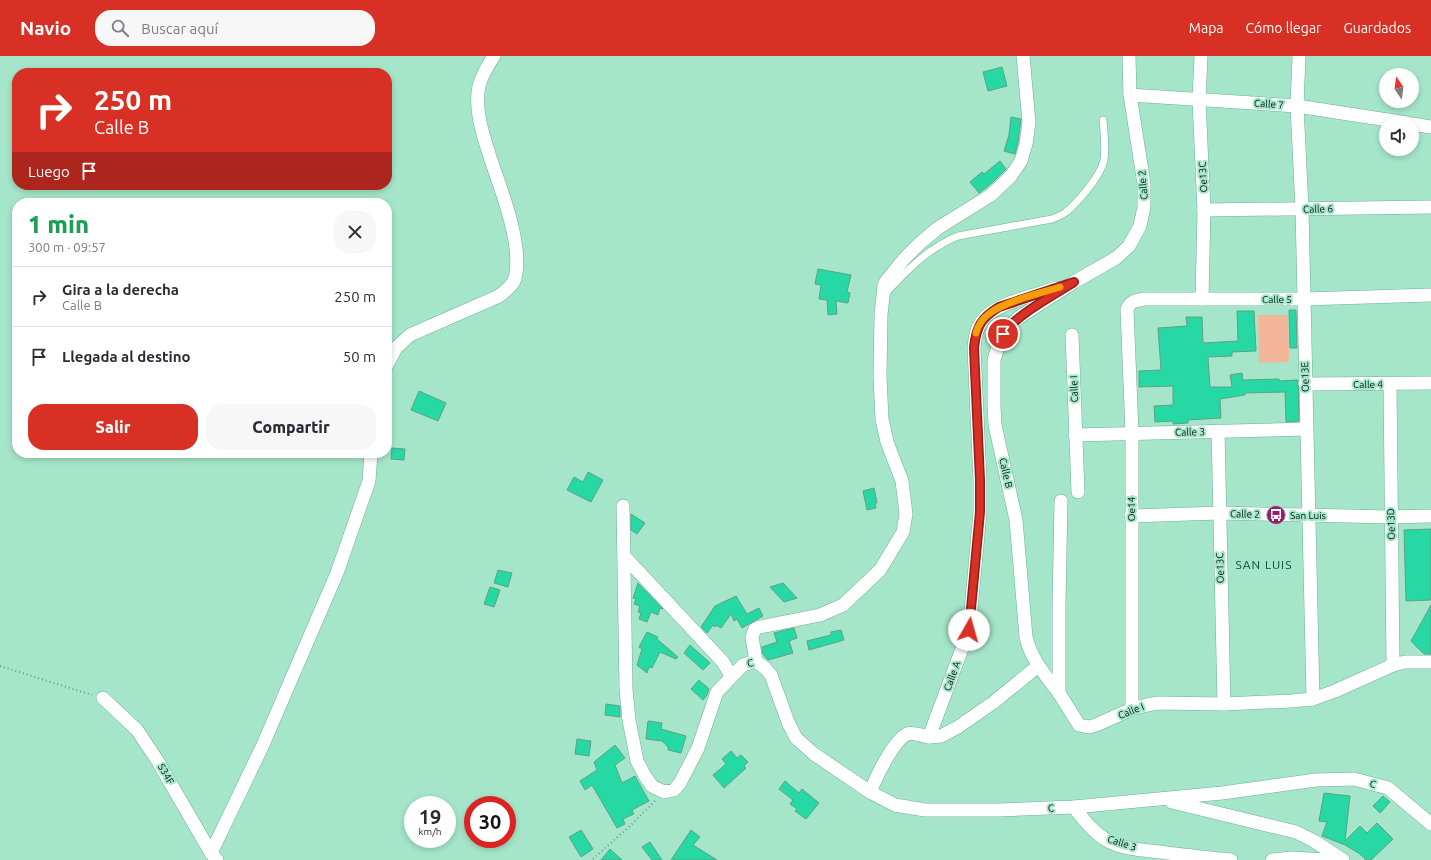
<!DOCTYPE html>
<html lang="es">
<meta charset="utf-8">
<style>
body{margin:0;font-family:Ubuntu,sans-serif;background:#f7f7f7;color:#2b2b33;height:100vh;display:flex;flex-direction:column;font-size:15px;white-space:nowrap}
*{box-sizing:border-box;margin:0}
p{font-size:13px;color:#7c7c81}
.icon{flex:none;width:22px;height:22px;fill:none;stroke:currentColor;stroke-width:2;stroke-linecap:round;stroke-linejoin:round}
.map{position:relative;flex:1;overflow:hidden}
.side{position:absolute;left:12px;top:142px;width:380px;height:260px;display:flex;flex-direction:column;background:#fff;border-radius:16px;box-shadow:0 2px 6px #0003}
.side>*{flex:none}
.hud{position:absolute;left:12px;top:12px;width:380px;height:122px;border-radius:16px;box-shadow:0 2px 6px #0003;background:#d93025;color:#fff;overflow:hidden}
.needle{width:26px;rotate:347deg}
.fabs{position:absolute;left:1379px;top:12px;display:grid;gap:8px}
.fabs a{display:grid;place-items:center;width:40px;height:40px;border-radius:50%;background:#fff;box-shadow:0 2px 6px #0003;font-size:20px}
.speed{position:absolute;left:404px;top:740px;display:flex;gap:8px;font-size:20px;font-weight:700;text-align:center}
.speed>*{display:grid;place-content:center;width:52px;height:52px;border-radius:50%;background:#fff;box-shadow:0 2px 6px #0003;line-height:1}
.speed small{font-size:10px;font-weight:400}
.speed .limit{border:6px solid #d22;background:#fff;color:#111}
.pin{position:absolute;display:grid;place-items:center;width:34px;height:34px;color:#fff;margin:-17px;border:2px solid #fff;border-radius:50%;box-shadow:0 1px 4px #0007}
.me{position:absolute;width:44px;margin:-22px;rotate:7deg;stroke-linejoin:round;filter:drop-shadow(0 0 3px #0008)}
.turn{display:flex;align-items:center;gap:14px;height:84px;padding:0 16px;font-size:18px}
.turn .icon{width:52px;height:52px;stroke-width:2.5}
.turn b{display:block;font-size:28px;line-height:34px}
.then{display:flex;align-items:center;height:38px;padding:0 16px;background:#0003;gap:8px;font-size:15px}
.round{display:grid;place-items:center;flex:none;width:42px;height:42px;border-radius:16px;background:#f7f7f7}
.summary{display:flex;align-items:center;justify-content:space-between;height:68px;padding:0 16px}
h1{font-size:24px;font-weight:800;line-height:30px;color:#1e9e55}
.action{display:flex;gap:8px;margin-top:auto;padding:8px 16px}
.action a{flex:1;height:46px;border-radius:16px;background:#d93025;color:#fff;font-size:16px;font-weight:800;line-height:46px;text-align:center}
.action a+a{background:#f7f7f7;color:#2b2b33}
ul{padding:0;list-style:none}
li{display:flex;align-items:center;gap:12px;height:60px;padding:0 16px;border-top:1px solid #e1e1e2}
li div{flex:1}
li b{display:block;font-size:15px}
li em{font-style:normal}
header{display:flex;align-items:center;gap:24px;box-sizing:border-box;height:56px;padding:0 20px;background:#d93025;color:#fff}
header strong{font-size:19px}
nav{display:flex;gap:22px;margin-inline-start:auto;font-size:14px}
.search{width:280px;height:36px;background:#f7f7f7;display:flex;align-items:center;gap:10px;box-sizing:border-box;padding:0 14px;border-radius:16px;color:#7c7c81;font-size:15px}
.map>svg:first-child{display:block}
</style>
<header>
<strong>Navio</strong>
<div class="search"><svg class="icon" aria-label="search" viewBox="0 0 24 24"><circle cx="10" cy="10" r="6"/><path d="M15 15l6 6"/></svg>Buscar aquí</div>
<nav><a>Mapa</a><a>Cómo llegar</a><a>Guardados</a></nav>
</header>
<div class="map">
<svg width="1431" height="804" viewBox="0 0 1431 804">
<rect width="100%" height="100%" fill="#a5e6ca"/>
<path fill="#f3b699" d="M1258,259H1288L1289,306L1259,307Z"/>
<g fill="#26d8a3" stroke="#61a087">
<path d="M1002,11L1007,30L988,35L983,16Z"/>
<path d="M1011,61L1021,63L1018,86L1015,98L1004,95L1009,79Z"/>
<path d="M1000,105L1006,113L993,126L979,137L970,126L982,116L984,118Z"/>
<path d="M818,213L851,219L847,236L850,237L848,247L836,245L837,258L828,259L827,244L819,243L821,229L815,228Z"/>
<path d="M1289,254H1296L1297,292H1290Z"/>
<path d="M1237,255H1254L1256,295L1232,296V300L1208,301L1210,331H1232L1230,319L1242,317L1243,324L1279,323V325L1298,324L1299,365L1286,366L1285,336L1245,337V339L1220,343L1221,362L1188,364V367L1173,368V365L1155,366L1154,350L1173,349V330L1139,331V315L1161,314L1158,272L1187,270L1186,261H1202L1203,287L1238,285Z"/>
<path d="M419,335L446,347L438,365L411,354Z"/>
<path d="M392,392L405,393L404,404L391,403Z"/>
<path d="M588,416L603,424L591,446L567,434L574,421L583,426Z"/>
<path d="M874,432L877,447H875L876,452L867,454L863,435Z"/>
<path d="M631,458L645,467L637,478L631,474Z"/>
<path d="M1431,473V544L1406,545L1404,474Z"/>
<path d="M498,514L512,517L508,531L494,527Z"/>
<path d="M638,527L663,553L660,552L658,559L651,556L647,566L639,563L641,557L638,556L640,550L634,548L636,543L633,542Z"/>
<path d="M783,527L797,542L784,546L770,531Z"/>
<path d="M490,531L500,534L494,551L484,548Z"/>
<path d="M736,540L747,558L759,552L763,560L742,572L737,563L734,565L731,558L721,572L716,569L715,571L713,569L707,577L701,571L715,550Z"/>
<path d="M1431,549V598H1424L1411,585Z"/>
<path d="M794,572L797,582L789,585L793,597L768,604L763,598L762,591L777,586L774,577Z"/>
<path d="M841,574L844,584L809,594L807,585L831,579V576Z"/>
<path d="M647,576L658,581L657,583L678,601L676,603L660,596L652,612L649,611L647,617L637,609L642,593L639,591Z"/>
<path d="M690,589L710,607L703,614L684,597Z"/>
<path d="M699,624L709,633L707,639L703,644L691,633Z"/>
<path d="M606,648L620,650V661L605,659Z"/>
<path d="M648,665L662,667L661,673L686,680L681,697L668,694V691L662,685L646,683Z"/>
<path d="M577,683L591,685L589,700L575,698Z"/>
<path d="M615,689L625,702L615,709L622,727L635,720L649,745L632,754L634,758L623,763L625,768L617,772L592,729L585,734L580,725L597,714L594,706Z"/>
<path d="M731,695L737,702L741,699L748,706L744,710L746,712L724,732L713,719L726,708L722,703Z"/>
<path d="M785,725L799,737L802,733L819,747L806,763L795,755L797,753L790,748L793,744L779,733Z"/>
<path d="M1324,737L1350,740L1345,785L1360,770L1367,777L1377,767L1393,783L1371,804H1366L1360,798L1345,789L1322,780L1327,766L1319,765Z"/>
<path d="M1383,740L1390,746L1380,757L1373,750Z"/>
<path d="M581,774L593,793L581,801L569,781Z"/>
<path d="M691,774L700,781L693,789L717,804H671Z"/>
<path d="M650,786L662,804H652L642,791Z"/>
<path d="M610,793L622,804H601Z"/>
</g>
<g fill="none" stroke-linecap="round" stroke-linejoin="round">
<g stroke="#6faf95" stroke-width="8">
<path id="lane" d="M884,239C905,216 928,192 958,180L1052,163C1057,161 1062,159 1066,156C1078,146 1101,120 1104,104C1106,91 1104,77 1103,64"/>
</g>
<g stroke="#6faf95" stroke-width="14">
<g id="street">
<path d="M1201,0L1199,44L1204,154L1202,243"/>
<path d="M1299,0L1297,50L1302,153L1313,643"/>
<path d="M1130,39L1297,50L1407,67"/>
<path d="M1412,68L1431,71"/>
<path d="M1204,154L1431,151"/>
<path d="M1072,279L1078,436"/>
<path d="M387,309L396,292L410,279L499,240C505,235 511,231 514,225C518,215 517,202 516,192C512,161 500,131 490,101C483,79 474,53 479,30C482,19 488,9 494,0"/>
<path d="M1305,328L1431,327"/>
<path d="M1390,328L1393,609"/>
<path d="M1218,375L1224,648"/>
<path d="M1075,379L1306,373"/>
<path d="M1061,445L1059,549V637L1079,669L1089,671L1096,669L1132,653L1147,649L1158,647L1224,648L1291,645L1313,643L1335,635L1393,609L1405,606H1431"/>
<path d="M623,450L626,633L629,664L637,705L645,720L652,730L664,736L674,734L680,727L698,692L717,636L743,609L756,605L765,612L771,619L788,666L796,682L814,698L870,736L895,749L925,754H1000L1074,751L1222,737L1316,724L1354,723L1388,732L1431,768"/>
<path d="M1131,460L1219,457L1390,461L1431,460"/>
<path d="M624,500L723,606L731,620"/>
<path d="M756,605L752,581L755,573L760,571L820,559L843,549L880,514L903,476L906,458L902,425L887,386L882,363L880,321L881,259L884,230L886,225L904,203L919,188L938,172L991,139L1011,120L1021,105L1026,88L1029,66L1023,0"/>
<path d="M1038,610L994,646L958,671L941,680L929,681L969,574L970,565L980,456V424L974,292C975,282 976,273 982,265C993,248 1036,239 1056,232"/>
<path d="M1059,637C1045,619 1031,603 1026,581L1016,464L995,369L994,349V304L999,287L1003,278L1009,270L1021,260L1074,226L1116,202L1129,190L1140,170L1144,151V128L1130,39L1129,0"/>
<path d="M103,642L137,674L157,704L211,797L217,804"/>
<path d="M1132,653V377L1127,253C1130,245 1137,244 1145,243H1304L1431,239"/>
<path d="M870,736C876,722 893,685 907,678C913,676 923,680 929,681"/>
<path d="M1172,746L1296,776L1314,785L1343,804"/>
<path d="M1074,751C1083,763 1092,775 1106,784C1121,793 1142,794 1160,796C1183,799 1207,802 1231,804"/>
<path d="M211,797L262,691L337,517L369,425L371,397"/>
<path d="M1272,804L1292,802L1326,804"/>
</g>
</g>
<g stroke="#6a9c87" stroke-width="2" stroke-dasharray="1 3" stroke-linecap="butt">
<path d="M0,610L92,639"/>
<path d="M593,803L631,769L655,745"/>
</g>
<use href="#lane" stroke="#fff" stroke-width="7"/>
<use href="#street" stroke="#fff" stroke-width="13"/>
</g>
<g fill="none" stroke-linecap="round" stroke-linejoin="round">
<g stroke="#8d1f18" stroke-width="10">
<path id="route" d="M969,574L980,456V424L974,292C976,271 981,262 999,251L1074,226C1052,240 1019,257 1003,278"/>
</g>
<use href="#route" stroke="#d93025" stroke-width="7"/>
<path stroke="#f59e0b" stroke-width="7" d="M976,277C978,269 983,262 990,257C1006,245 1041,237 1060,231"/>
</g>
<defs>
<g id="bus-disc" transform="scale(1)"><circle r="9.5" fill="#9c1b6f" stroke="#a5e6ca"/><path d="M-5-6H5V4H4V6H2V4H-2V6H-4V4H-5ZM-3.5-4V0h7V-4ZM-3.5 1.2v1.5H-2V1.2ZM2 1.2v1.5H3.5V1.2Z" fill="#fff"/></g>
</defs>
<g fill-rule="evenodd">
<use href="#bus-disc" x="1276" y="459"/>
</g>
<g text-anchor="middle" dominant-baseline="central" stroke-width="4" stroke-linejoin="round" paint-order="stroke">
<g font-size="10" fill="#00170e" stroke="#a5e6ca">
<text transform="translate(1269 48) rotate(4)">Calle 7</text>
<text transform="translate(1203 121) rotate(-93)">Oe13C</text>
<text transform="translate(1143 129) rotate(-95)">Calle 2</text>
<text transform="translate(1318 153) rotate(-1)">Calle 6</text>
<text x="1277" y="243">Calle 5</text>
<text transform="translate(1305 321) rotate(-91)">Oe13E</text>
<text x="1368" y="328">Calle 4</text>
<text transform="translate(1074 333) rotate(-92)">Calle I</text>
<text transform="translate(1190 376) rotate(-1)">Calle 3</text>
<text transform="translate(1006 417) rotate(77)">Calle B</text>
<text transform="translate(1131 453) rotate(-90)">Oe14</text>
<text transform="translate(1245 458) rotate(1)">Calle 2</text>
<text transform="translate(1391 468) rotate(-91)">Oe13D</text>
<text transform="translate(1220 512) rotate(-91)">Oe13C</text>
<text transform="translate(750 607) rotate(-14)">C</text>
<text transform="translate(952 620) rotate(-70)">Calle A</text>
<text transform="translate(1131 655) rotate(-22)">Calle I</text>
<text transform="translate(166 718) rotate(60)">S34F</text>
<text transform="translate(1373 728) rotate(16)">C</text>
<text transform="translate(1051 752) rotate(-3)">C</text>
<text transform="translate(1122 787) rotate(18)">Calle 3</text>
</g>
<g font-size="10" fill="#00170e" stroke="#a5e6ca" text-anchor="start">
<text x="1290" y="459">San Luis</text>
</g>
<g font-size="12" letter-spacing="1" fill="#024e38" stroke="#a5e6ca">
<text x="1264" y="508">SAN LUIS</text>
</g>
</g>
</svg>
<div class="fabs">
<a><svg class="needle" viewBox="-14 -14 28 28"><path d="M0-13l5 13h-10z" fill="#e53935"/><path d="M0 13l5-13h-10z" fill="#7c7c81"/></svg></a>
<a><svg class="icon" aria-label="sound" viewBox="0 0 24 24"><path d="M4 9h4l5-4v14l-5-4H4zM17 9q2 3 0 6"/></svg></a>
</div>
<div class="speed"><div>19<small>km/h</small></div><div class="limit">30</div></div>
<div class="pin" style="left:1003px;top:278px;background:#d93025"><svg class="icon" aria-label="arrive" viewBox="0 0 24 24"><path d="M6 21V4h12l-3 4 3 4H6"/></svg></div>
<svg class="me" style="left:969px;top:574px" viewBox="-20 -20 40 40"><circle r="19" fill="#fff"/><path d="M0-13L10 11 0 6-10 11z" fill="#d93025"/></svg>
<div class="hud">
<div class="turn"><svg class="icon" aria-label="right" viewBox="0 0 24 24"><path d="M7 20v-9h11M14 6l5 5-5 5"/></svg><div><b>250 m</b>Calle B</div></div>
<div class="then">Luego<svg class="icon" aria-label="arrive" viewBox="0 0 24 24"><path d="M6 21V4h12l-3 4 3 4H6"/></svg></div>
</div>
<section class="side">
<div class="summary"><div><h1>1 min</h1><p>300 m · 09:57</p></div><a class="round"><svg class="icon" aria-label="close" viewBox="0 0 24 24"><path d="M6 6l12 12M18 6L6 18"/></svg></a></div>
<ul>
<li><svg class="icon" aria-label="right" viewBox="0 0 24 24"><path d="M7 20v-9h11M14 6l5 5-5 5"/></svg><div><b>Gira a la derecha</b><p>Calle B</p></div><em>250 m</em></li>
<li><svg class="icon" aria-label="arrive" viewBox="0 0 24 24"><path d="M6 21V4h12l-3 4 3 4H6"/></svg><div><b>Llegada al destino</b></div><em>50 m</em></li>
</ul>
<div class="action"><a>Salir</a><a>Compartir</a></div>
</section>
</div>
